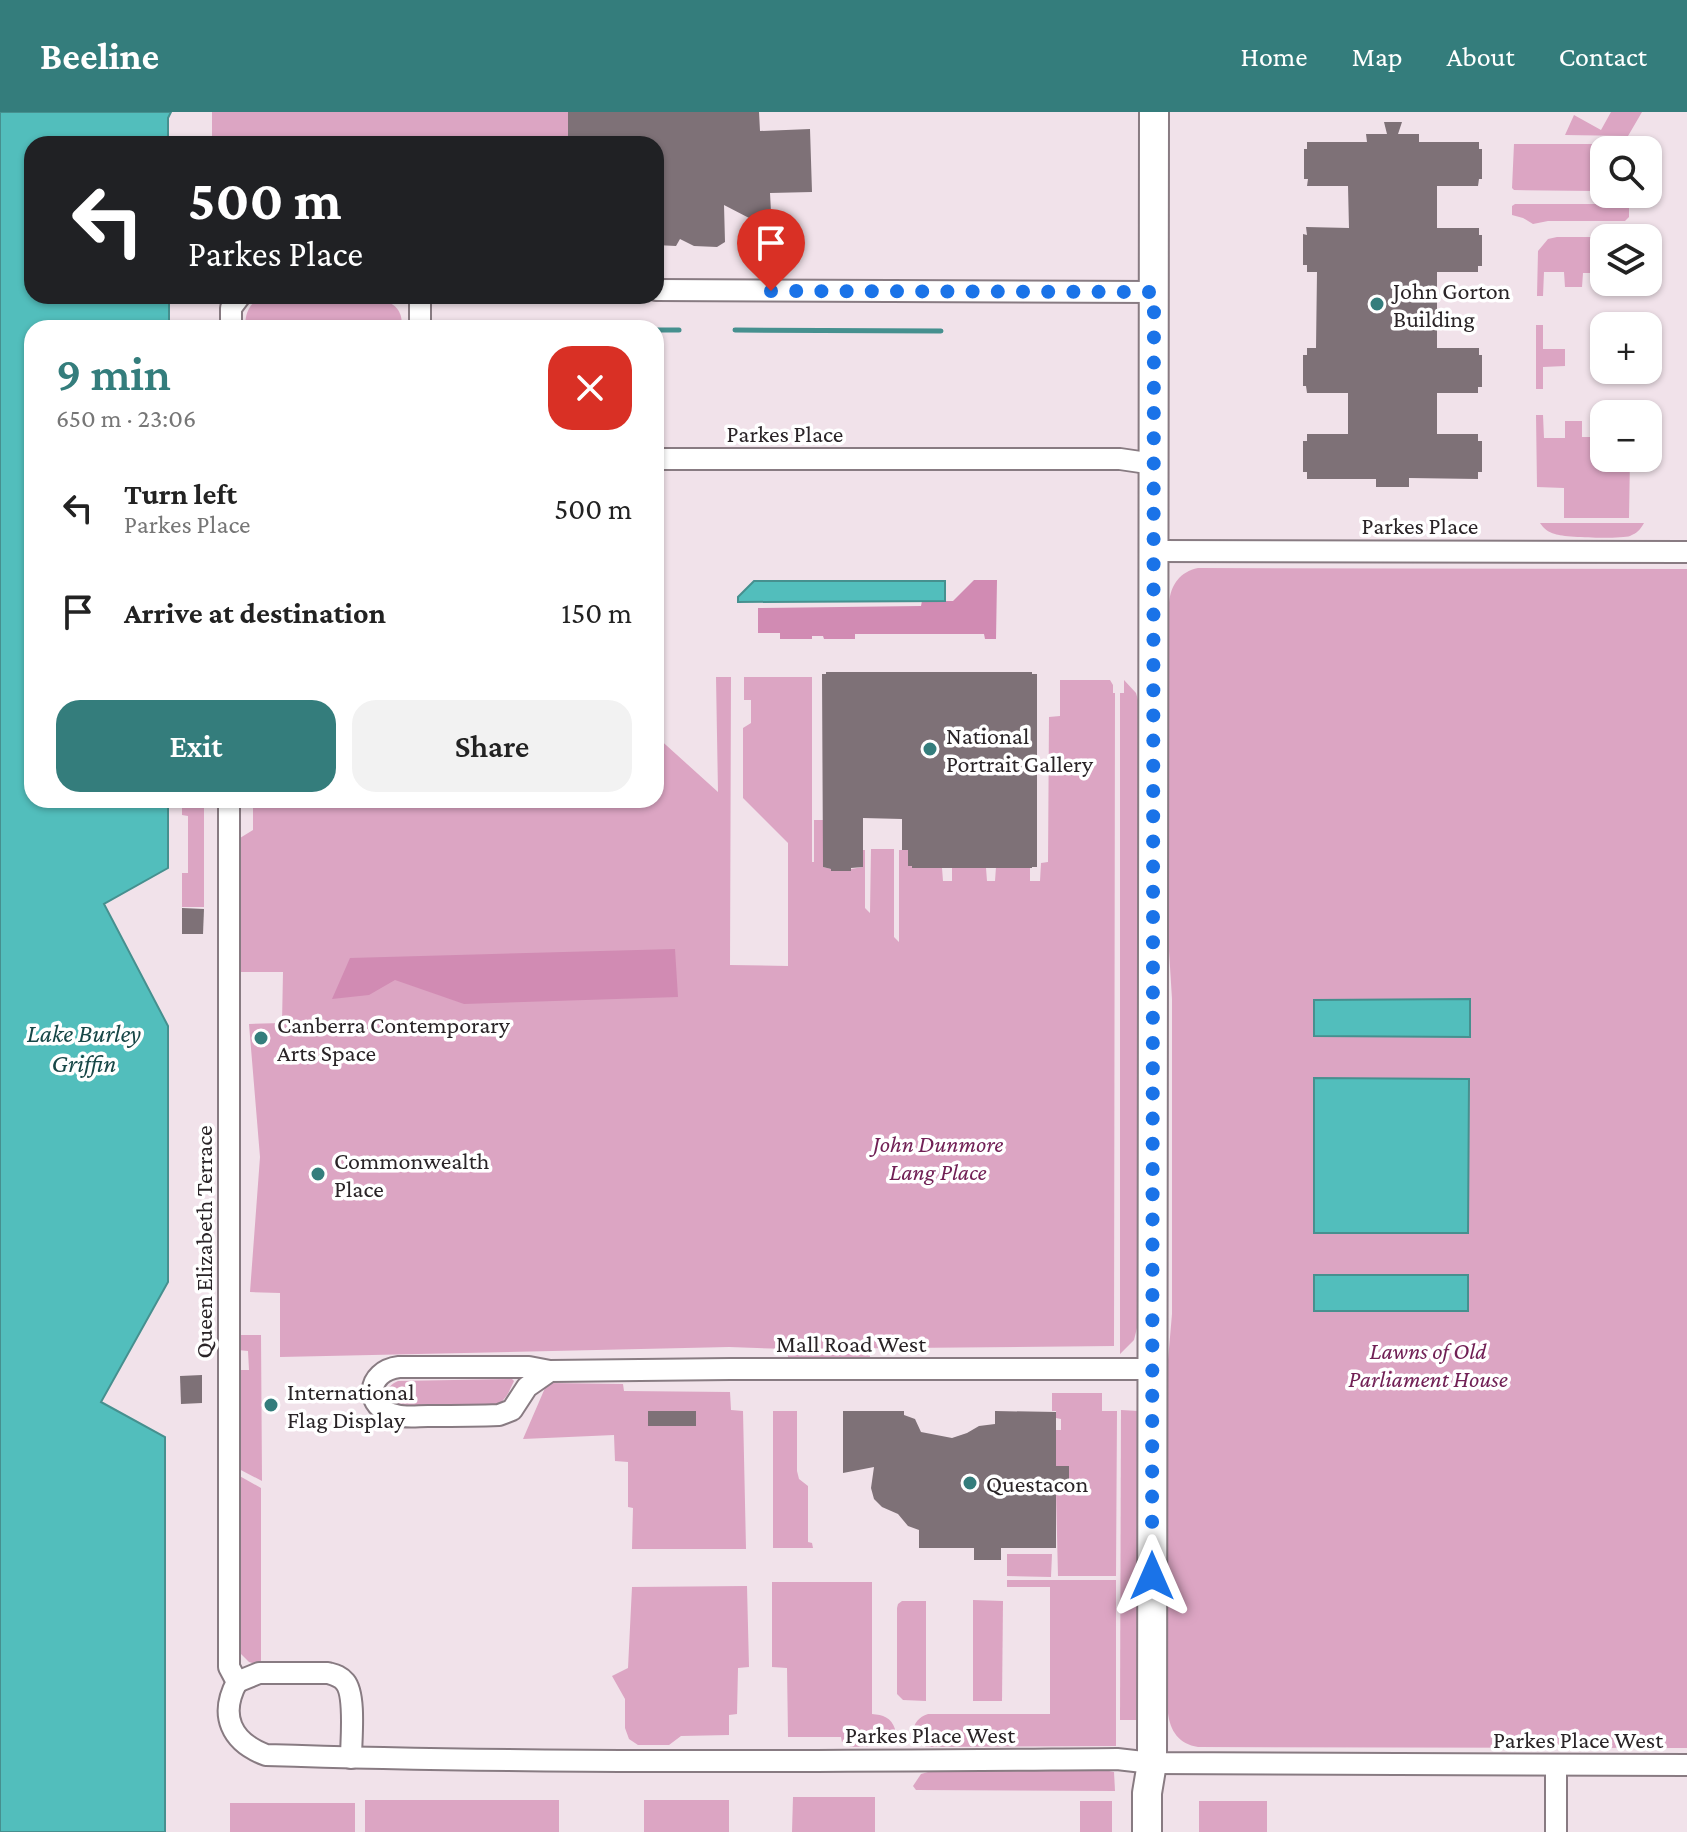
<!DOCTYPE html>
<meta charset="utf-8">
<style>
body{margin:0;font-family:"Crimson Pro",serif;background:#f2f2f2;color:#222;height:100vh;display:flex;flex-direction:column;font-size:30px;white-space:nowrap}
*{box-sizing:border-box;margin:0}
p{font-size:26px;color:#767676}
.icon{flex:none;width:44px;height:44px;fill:none;stroke:currentColor;stroke-width:2;stroke-linecap:round;stroke-linejoin:round}
.map{position:relative;flex:1;overflow:hidden}
.panel{position:absolute;left:24px;top:208px;width:640px;height:488px;display:flex;flex-direction:column;background:#fff;border-radius:24px;box-shadow:0 2px 6px #0004}
.panel>*{flex:none}
.hud{position:absolute;left:24px;top:24px;width:640px;height:168px;border-radius:24px;box-shadow:0 2px 6px #0004;background:#202124;color:#fff;overflow:hidden}
.controls{position:absolute;left:1590px;top:24px;display:grid;gap:16px}
.controls a{display:grid;place-items:center;width:72px;height:72px;border-radius:16px;background:#fff;box-shadow:0 2px 6px #0004;font-size:40px}
.pin{position:absolute;display:grid;place-items:center;width:68px;height:68px;color:#fff;margin:-82px -34px;border-radius:50% 50% 50% 0;rotate:-45deg;box-shadow:0 0 8px #0007}
.pin .icon{rotate:45deg}
.me{position:absolute;width:88px;margin:-44px;rotate:0deg;stroke-linejoin:round;filter:drop-shadow(0 0 6px #0008)}
.turn{display:flex;align-items:center;gap:28px;height:168px;padding:0 32px;font-size:36px}
.turn .icon{width:104px;height:104px;stroke-width:2.5}
.turn b{display:block;font-size:56px;line-height:68px}
.round{display:grid;place-items:center;flex:none;width:84px;height:84px;border-radius:24px;background:#f2f2f2}
.head{display:flex;align-items:center;justify-content:space-between;height:136px;padding:0 32px}
h1{font-size:48px;font-weight:600;line-height:60px;color:#347d7c}
.action{display:flex;gap:16px;margin-top:auto;padding:16px 32px}
.action a{flex:1;height:92px;border-radius:24px;background:#347d7c;color:#fff;font-size:32px;font-weight:600;line-height:92px;text-align:center}
.action a+a{background:#f2f2f2;color:#222}
ul{padding:0;list-style:none}
li{display:flex;align-items:center;gap:24px;height:104px;padding:0 32px}
li div{flex:1}
li b{display:block;font-size:30px}
li em{font-style:normal}
header{display:flex;align-items:center;gap:48px;box-sizing:border-box;height:112px;padding:0 40px;background:#347d7c;color:#fff}
header strong{font-size:38px}
nav{display:flex;gap:44px;margin-inline-start:auto;font-size:28px}
.map>svg:first-child{display:block}
</style>
<header>
<strong>Beeline</strong>
<nav><a>Home</a><a>Map</a><a>About</a><a>Contact</a></nav>
</header>
<div class="map">
<svg width="1687" height="1720" viewBox="0 0 1687 1720">
<rect width="100%" height="100%" fill="#f1e2ea"/>
<g fill="#dca5c3">
<rect x="212" y="0" width="356" height="32"/>
<path d="M1611,0H1642L1628,24L1565,23L1574,3L1601,18Z"/>
<path d="M1514,32H1628L1629,38H1604V82H1629V84L1627,86H1599L1594,79L1514,78L1512,76Z"/>
<path d="M1515,92H1627L1629,94V105L1625,109H1548L1533,112L1523,106L1512,103V94Z"/>
<path d="M1557,125H1625L1604,126V170H1630V175H1592L1591,161H1583L1582,175H1565L1564,160H1544L1543,184H1537L1538,139L1548,127Z"/>
<path d="M264,184L385,188C399,195 402,201 402,216H245C245,201 249,190 264,184Z"/>
<path d="M1536,213H1543V237H1565V254L1543,255V277H1536Z"/>
<path d="M1536,303H1543L1544,326H1565V309H1582V325H1592V310H1604V346H1630L1629,406H1564V376L1537,375Z"/>
<path d="M1540,411H1644C1640,418 1637,421 1630,424C1621,427 1565,426 1555,422C1548,420 1544,417 1540,411Z"/>
<path d="M1198,456L1687,457V1636L1198,1635C1179,1632 1170,1619 1168,1601V1248L1172,1202V887L1169,839V491C1171,472 1180,460 1198,456Z"/>
<path d="M716,565H731L730,853L788,854V731L743,686V616L751,611V588H744V565H812V750H814V708H823V755L831,757L832,759H850L851,757L863,755V738H865V796L870,801L871,737H894V825L899,830V738H908L909,754L942,756L943,769H952V754L986,756L987,769H995L996,755L1030,756V769H1040L1041,751L1048,750L1049,605L1060,604V568H1110L1113,573V581H1115L1114,1234L787,1237L729,1235L280,1245V1181L250,1180L260,1045L249,912L282,911L283,860H241L240,726L253,718V688H656V624L718,680Z"/>
<path d="M1124,568L1136,581L1140,595L1139,1208L1134,1228L1120,1242V581H1124Z"/>
<path d="M182,688H204V795H182V761H188V704L182,703Z"/>
<path d="M238,1223H261L262,1369L237,1356V1258H249L248,1239L238,1238Z"/>
<path d="M788,1239H870V1247L788,1246Z"/>
<path d="M512,1267L514,1269C509,1279 506,1290 494,1294H401C385,1289 382,1276 398,1269Z"/>
<path d="M551,1271L623,1272L624,1279L730,1280L731,1298L743,1299L746,1437H632L633,1396L628,1395V1350L615,1349L614,1323L523,1327L545,1276Z"/>
<path d="M1052,1281H1102V1299H1117L1116,1464H1058L1056,1381H1069L1056,1354V1318H1061V1307L1056,1306V1299H1052Z"/>
<path d="M1121,1298L1138,1299L1140,1304V1608H1120Z"/>
<path d="M773,1299H797V1359L799,1367L808,1374V1430L812,1431L813,1436H773Z"/>
<path d="M236,1362L261,1376V1554L249,1550L238,1539Z"/>
<path d="M1007,1442H1052L1051,1465L1007,1464Z"/>
<path d="M1007,1468H1116V1634L926,1635L915,1627C911,1615 916,1606 928,1602H1050V1475H1007Z"/>
<path d="M772,1470H872V1602C883,1603 891,1605 895,1617L892,1627L885,1634L850,1635L846,1631L842,1630L841,1625H788L787,1556L772,1555Z"/>
<path d="M747,1474L749,1555L738,1556L737,1602L729,1603V1623L681,1624L669,1633H638L629,1627L625,1616V1587L612,1564L628,1556L632,1475Z"/>
<path d="M973,1488L1003,1489L1002,1589H973Z"/>
<path d="M902,1489H926V1589L903,1588L897,1582V1496L898,1492Z"/>
<path d="M935,1658L1109,1659L1114,1660L1115,1679L916,1678L913,1674L921,1662Z"/>
<path d="M793,1685H875V1720H792Z"/>
<rect x="365" y="1688" width="194" height="32"/>
<rect x="644" y="1688" width="85" height="32"/>
<rect x="1080" y="1689" width="32" height="31"/>
<rect x="1199" y="1689" width="68" height="31"/>
<rect x="230" y="1691" width="125" height="29"/>
</g>
<g fill="#d18bb3">
<path d="M974,468H997L996,527H985L984,522H855V527H824L823,524H812V527H780V521H758V496L921,494L922,489H953Z"/>
<path d="M675,837L678,885L464,892L395,868L369,883L332,887L350,846Z"/>
</g>
<g fill="#52bebc" stroke="#46908f" stroke-width="2">
<path d="M0,0H171L168,6V32H32V184H169V216H32V688H168V756L104,792L168,914V1170L101,1290L165,1325V1720H0Z"/>
<path d="M754,469H945V489L738,490V485Z"/>
<path d="M1470,887V925L1314,924V888Z"/>
<path d="M1314,966L1469,967L1468,1121H1314Z"/>
<rect x="1314" y="1163" width="154" height="36"/>
</g>
<g fill="none" stroke-linecap="round" stroke-linejoin="round">
<g stroke="#46908f" stroke-width="5">
<path d="M656,218H679"/>
<path d="M735,218L941,219"/>
</g>
</g>
<g fill="#7e7177">
<path d="M568,0H759L760,19L810,17L812,80L770,81L771,100L751,107L724,93L725,130L717,135L694,134L680,127L676,134L656,133V32H568Z"/>
<path d="M1384,10H1402L1398,22H1419V30H1479V37H1482V67H1479L1478,74H1437V116H1479V123H1482V154H1478V160H1437V236H1479V243H1482V275H1478V281H1437V322H1478V329H1482V360H1478V367L1409,366V375H1376V367H1307V360H1303V329H1307V322H1348V281H1307L1306,274H1303V243H1307V236H1316L1317,160H1307V153H1303V122L1307,123L1306,115L1349,116L1348,74H1307L1308,67H1304V37H1307V30H1367L1366,22H1387Z"/>
<path d="M826,560H1032V562H1037V755H1032V756H912V754H908V738H902V707L863,706V755L851,756V759H831V757L823,755L822,562H826Z"/>
<path d="M182,796L204,797L203,822H182Z"/>
<path d="M202,1263V1291L181,1292L180,1264Z"/>
<rect x="648" y="1299" width="48" height="15"/>
<path d="M843,1299H904V1303L915,1307L921,1320L952,1326L967,1321L979,1314L995,1312V1299L1056,1300V1354H1069V1381H1056V1436H1001V1448H974V1436H919V1418L908,1414L898,1402L882,1395L874,1387L871,1376L874,1355L843,1361Z"/>
</g>
<g fill="none" stroke-linecap="round" stroke-linejoin="round">
<g stroke="#887b82" stroke-width="24">
<g id="minor">
<path d="M656,178L1154,180"/>
<path d="M231,216V196L240,184"/>
<path d="M420,216V184"/>
<path d="M656,347H1120L1154,352"/>
<path d="M1154,439L1687,440"/>
<path d="M229,688V1555L237,1570"/>
<path d="M550,1259L527,1275L512,1298L499,1303C475,1304 452,1304 428,1304C418,1304 406,1306 396,1303C363,1296 366,1259 399,1255H529L550,1259L730,1257H1153"/>
<path d="M237,1570C219,1603 231,1630 266,1643C550,1652 834,1649 1117,1647L1152,1651L1687,1653"/>
<path d="M237,1570L259,1561H328C335,1563 340,1564 345,1570C356,1583 351,1628 351,1646"/>
<path d="M1556,1653V1720"/>
</g>
</g>
<g stroke="#887b82" stroke-width="32">
<path id="secondary" d="M1147,1720V1681L1152,1651L1154,0"/>
</g>
<use href="#minor" stroke="#fff" stroke-width="20"/>
<use href="#secondary" stroke="#fff" stroke-width="28"/>
</g>
<g fill="none" stroke-linecap="round" stroke-linejoin="round">
<path stroke="#1a73e8" stroke-width="14" stroke-dasharray="0 25.2" d="M771,179L1154,180L1152,1464"/>
</g>
<g fill="#347d7c" stroke="#fff" stroke-width="3">
<circle cx="1377" cy="192" r="8"/>
<circle cx="930" cy="637" r="8"/>
<circle cx="261" cy="926" r="8"/>
<circle cx="318" cy="1062" r="8"/>
<circle cx="271" cy="1293" r="8"/>
<circle cx="970" cy="1371" r="8"/>
</g>
<g text-anchor="middle" dominant-baseline="central" stroke-width="7" stroke-linejoin="round" paint-order="stroke">
<g font-size="24" fill="#2a2427" stroke="#fff" text-anchor="start">
<text x="1393" y="178">John Gorton<tspan x="1393" dy="28">Building</tspan></text>
<text x="946" y="623">National<tspan x="946" dy="28">Portrait Gallery</tspan></text>
<text x="277" y="912">Canberra Contemporary<tspan x="277" dy="28">Arts Space</tspan></text>
<text x="334" y="1048">Commonwealth<tspan x="334" dy="28">Place</tspan></text>
<text x="287" y="1279">International<tspan x="287" dy="28">Flag Display</tspan></text>
<text x="986" y="1371">Questacon</text>
</g>
<g font-size="24" fill="#2a2427" stroke="#fff">
<text x="785" y="321">Parkes Place</text>
<text x="1420" y="413">Parkes Place</text>
<text transform="translate(203 1130) rotate(-90)">Queen Elizabeth Terrace</text>
<text x="851" y="1231">Mall Road West</text>
<text x="930" y="1622">Parkes Place West</text>
<text x="1578" y="1627">Parkes Place West</text>
</g>
<g font-size="24" font-style="italic" fill="#712055" stroke="#fff">
<text x="938" y="1031">John Dunmore<tspan x="938" dy="28">Lang Place</tspan></text>
<text x="1428" y="1238">Lawns of Old<tspan x="1428" dy="28">Parliament House</tspan></text>
</g>
<g font-size="26" font-style="italic" fill="#174747" stroke="#fff">
<text x="84" y="921">Lake Burley<tspan x="84" dy="30">Griffin</tspan></text>
</g>
</g>
</svg>
<div class="controls">
<a><svg class="icon" aria-label="search" viewBox="0 0 24 24"><circle cx="10" cy="10" r="6"/><path d="M15 15l6 6"/></svg></a>
<a><svg class="icon" aria-label="layers" viewBox="0 0 24 24"><path d="M12 4l9 5-9 5-9-5zM3 14l9 5 9-5"/></svg></a>
<a>+</a>
<a>−</a>
</div>
<div class="pin" style="left:771px;top:179px;background:#d93025"><svg class="icon" aria-label="arrive" viewBox="0 0 24 24"><path d="M6 21V4h12l-3 4 3 4H6"/></svg></div>
<svg class="me" style="left:1152px;top:1464px" viewBox="-20 -20 40 40"><path d="M0-17L14 15 0 8-14 15z" fill="#1a73e8" stroke="#fff" stroke-width="4"/></svg>
<div class="hud">
<div class="turn"><svg class="icon" aria-label="left" viewBox="0 0 24 24"><path d="M17 20v-9H6M10 6l-5 5 5 5"/></svg><div><b>500 m</b>Parkes Place</div></div>
</div>
<section class="panel">
<div class="head"><div><h1>9 min</h1><p>650 m · 23:06</p></div><a class="round" style="background:#d93025;color:#fff"><svg class="icon" aria-label="close" viewBox="0 0 24 24"><path d="M6 6l12 12M18 6L6 18"/></svg></a></div>
<ul>
<li><svg class="icon" aria-label="left" viewBox="0 0 24 24"><path d="M17 20v-9H6M10 6l-5 5 5 5"/></svg><div><b>Turn left</b><p>Parkes Place</p></div><em>500 m</em></li>
<li><svg class="icon" aria-label="arrive" viewBox="0 0 24 24"><path d="M6 21V4h12l-3 4 3 4H6"/></svg><div><b>Arrive at destination</b></div><em>150 m</em></li>
</ul>
<div class="action"><a>Exit</a><a>Share</a></div>
</section>
</div>
